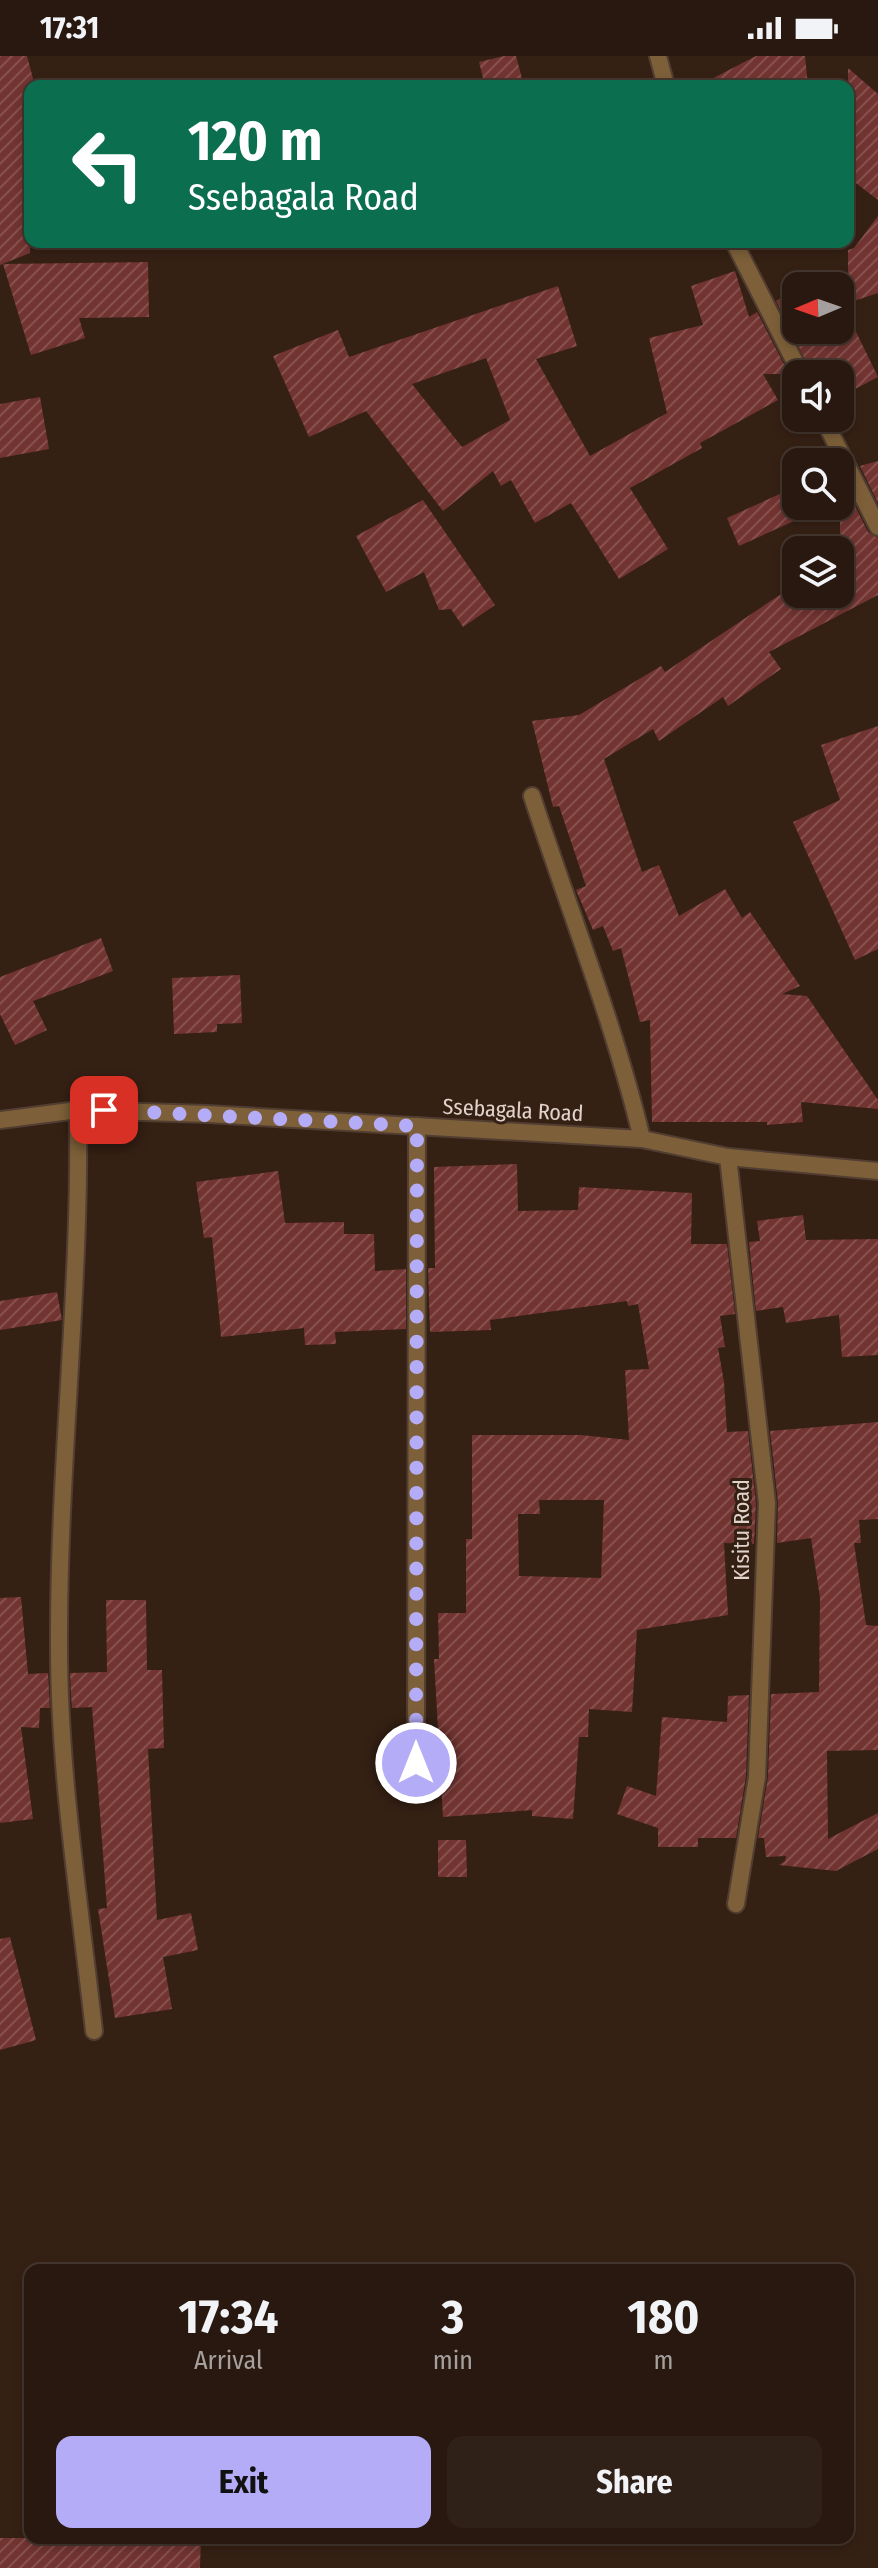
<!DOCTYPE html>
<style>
body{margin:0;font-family:"Fira Sans Condensed",sans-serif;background:#302118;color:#f1f3f6;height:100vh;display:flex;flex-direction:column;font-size:30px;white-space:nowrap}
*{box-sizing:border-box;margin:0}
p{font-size:26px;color:#a5a09e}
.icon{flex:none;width:44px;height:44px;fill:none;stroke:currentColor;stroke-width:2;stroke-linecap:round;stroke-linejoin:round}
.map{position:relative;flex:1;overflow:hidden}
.sheet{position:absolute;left:24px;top:2208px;width:830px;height:280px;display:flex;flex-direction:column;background:#28180f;border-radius:16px;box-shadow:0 4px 12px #0003,0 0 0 2px #44372f}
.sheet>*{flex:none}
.hud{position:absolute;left:24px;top:24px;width:830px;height:168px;border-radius:16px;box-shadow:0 4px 12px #0003,0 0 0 2px #44372f;background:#0b6e4f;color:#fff;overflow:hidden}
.needle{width:52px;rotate:268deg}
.buttons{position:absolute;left:782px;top:216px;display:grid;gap:16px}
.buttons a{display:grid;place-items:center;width:72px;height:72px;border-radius:16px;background:#28180f;box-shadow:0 4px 12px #0003,0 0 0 2px #44372f;font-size:40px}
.pin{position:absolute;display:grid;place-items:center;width:68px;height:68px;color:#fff;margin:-34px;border-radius:16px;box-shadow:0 4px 12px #0006}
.me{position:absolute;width:88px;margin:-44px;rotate:0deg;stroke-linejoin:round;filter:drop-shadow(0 0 6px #0008)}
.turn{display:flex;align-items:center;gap:28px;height:168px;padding:0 32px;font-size:36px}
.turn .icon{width:104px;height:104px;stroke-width:2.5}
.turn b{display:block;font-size:56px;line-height:68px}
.eta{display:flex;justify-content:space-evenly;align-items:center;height:136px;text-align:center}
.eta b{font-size:48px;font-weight:700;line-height:56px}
.cta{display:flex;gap:16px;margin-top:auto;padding:16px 32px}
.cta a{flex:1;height:92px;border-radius:16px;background:#b5acf8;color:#111;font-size:32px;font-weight:700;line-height:92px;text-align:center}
.cta a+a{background:#302118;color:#f1f3f6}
.status{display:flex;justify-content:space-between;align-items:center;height:56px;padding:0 40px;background:#28180f;direction:ltr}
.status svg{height:22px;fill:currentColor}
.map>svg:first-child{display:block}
</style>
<div class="status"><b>17:31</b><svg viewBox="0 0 49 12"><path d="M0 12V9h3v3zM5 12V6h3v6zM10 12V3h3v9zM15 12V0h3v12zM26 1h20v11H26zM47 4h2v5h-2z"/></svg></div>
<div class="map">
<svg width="878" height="2512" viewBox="0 0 878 2512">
<defs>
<pattern id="building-hatch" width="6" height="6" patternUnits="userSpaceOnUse" patternTransform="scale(2)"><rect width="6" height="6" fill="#723431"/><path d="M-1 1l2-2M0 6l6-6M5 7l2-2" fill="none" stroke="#86504e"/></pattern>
</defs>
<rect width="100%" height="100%" fill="#352014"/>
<g fill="url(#building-hatch)" fill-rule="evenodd">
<path d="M0,0H27L35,30H30V197L0,209Z"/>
<path d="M504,0H516L524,30H485L479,6Z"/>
<path d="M756,0H805L808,30H698Z"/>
<path d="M848,12L878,38V144L848,121Z"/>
<path d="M878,160V237L848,247V194L854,192Z"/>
<path d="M148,206L149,261L79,262L85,282L31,299L3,208Z"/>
<path d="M735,215L749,261L757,256L789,318H763L778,344L700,387L702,392L630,432L668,493L619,523L571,447L535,467L511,424L501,430L493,415L443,455L366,355L309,381L273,300L338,274L349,301L558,230L577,290L536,303L590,400L667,357L649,282L703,269L691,230ZM486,302L510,364L462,391L412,328Z"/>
<path d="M828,215L837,230H802Z"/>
<path d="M796,233V274H840V235L847,248L843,249L878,321L840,341V311L827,318H812L776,245Z"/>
<path d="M40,341L49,393L0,402V348Z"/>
<path d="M878,405V447L860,410Z"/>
<path d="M840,420L868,476L878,482V539L769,596L781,613L728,650L723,641L659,685L653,673L604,703L642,816L659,809L679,860L725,833L742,862L750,856L800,930L782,938L807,940L878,1044V1053L801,1046L803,1066L767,1069V1066H652L650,964L640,966L621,892L613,895L603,870L593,874L576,834L586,830L559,750L553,751L532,665L579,659L661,610L665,616L796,528V538H838L840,543Z"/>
<path d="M793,432L796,450H801L805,460L739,490L727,462Z"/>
<path d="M423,444L495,549L463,571L451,553L439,554L424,516L386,536L356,480Z"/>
<path d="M878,670V893L855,904L793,766L840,744L821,689Z"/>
<path d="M101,882L113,915L33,945L47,974L15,989L0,958V921Z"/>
<path d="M240,919L242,967L217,968V976L174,978L172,922Z"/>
<path d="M517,1108L518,1155L578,1154L579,1131L692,1137L691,1188H727L735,1258L720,1260L725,1291L718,1292L724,1326L727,1376L748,1375L756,1447L754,1488L724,1487L728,1559L637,1574L632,1656L589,1653L588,1681H579L573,1763L532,1760V1754L443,1761L434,1603H439L438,1557H466V1483H472V1379H581L629,1384L625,1314L649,1313L638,1248L628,1250L627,1245L490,1264L491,1274L430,1276L428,1212H435L434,1111ZM539,1444H604L601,1522L519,1520L518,1458H540Z"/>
<path d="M278,1115L285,1167L344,1166V1178H374L375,1215L406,1213V1273L335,1276L336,1288L305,1289L304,1272L221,1281L212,1181L204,1182L196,1126Z"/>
<path d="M803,1159L806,1184L878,1183V1299L842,1301L839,1259L786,1267L783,1251L756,1255L749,1186L760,1185L757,1165Z"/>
<path d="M57,1236L62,1264L0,1274V1245Z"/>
<path d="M878,1366V1463L859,1464L861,1487H854L866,1569L878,1570V1694L827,1695L828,1783L878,1757V1793L836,1815L779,1809L785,1805L786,1800L766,1801L764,1782H758L768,1721L771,1638L819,1636L820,1542L811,1482L777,1487L778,1446L770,1375Z"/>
<path d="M21,1541L28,1618L48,1617L50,1652H40L39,1672L21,1671L33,1763L0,1767V1542Z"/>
<path d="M106,1544H146L147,1614H162L164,1692L148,1693L157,1864L191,1857L198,1894L163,1901L172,1953L115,1962L98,1853L107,1852L92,1651L72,1652L71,1639L70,1617L107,1616Z"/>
<path d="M749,1639L746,1720L736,1782H698V1791H658V1772L617,1758L627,1730L656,1740L662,1661L727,1666L728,1640Z"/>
<path d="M438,1784H466L467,1821H438Z"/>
<path d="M10,1881L36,1984L0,1994V1883Z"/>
<path d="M0,2482H201L200,2512H0Z"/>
</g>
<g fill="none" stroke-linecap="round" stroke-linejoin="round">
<g stroke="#513d31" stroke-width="20">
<g id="street">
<path d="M658,0L666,30"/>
<path d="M734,186L801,318"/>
<path d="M823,362L878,471"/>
<path d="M532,740C569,854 614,966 642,1083"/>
<path d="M78,1054C81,1234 58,1412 59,1591C59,1719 80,1848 94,1975"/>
<path d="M0,1064L78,1054L208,1058L642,1083L728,1101L878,1115"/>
<path d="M728,1101L767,1447L757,1721L736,1848"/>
<path d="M416,1707L417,1070"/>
</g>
</g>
<use href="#street" stroke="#7d6039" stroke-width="16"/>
</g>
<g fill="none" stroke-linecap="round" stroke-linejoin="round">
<path stroke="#b5acf8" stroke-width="14" stroke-dasharray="0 25.2" d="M104,1054L417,1070L416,1707"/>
</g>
<g text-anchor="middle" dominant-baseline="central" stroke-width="6" stroke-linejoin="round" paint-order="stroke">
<g font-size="22" fill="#e1d3cb" stroke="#352014">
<text transform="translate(513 1054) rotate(3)">Ssebagala Road</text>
<text transform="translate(741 1474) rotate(-90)">Kisitu Road</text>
</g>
</g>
</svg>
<div class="buttons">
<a><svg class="needle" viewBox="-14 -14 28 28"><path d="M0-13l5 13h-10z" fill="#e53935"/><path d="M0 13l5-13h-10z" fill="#a5a09e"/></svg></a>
<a><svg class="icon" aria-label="sound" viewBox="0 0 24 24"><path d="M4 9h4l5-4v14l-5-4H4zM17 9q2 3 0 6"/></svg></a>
<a><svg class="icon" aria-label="search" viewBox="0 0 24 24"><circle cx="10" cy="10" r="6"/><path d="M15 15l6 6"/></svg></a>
<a><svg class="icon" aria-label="layers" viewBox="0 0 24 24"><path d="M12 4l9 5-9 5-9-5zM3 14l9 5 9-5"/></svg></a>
</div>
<div class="pin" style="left:104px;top:1054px;background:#d93025"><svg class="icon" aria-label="arrive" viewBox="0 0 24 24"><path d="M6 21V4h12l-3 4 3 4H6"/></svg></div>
<svg class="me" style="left:416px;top:1707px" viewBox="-20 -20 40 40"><circle r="17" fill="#b5acf8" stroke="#fff" stroke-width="3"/><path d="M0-11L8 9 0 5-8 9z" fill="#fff"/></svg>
<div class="hud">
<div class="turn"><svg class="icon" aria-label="left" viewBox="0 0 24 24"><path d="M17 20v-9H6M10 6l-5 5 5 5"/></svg><div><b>120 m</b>Ssebagala Road</div></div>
</div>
<section class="sheet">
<div class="eta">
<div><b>17:34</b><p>Arrival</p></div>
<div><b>3</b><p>min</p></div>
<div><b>180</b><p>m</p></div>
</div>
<div class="cta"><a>Exit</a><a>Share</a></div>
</section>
</div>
